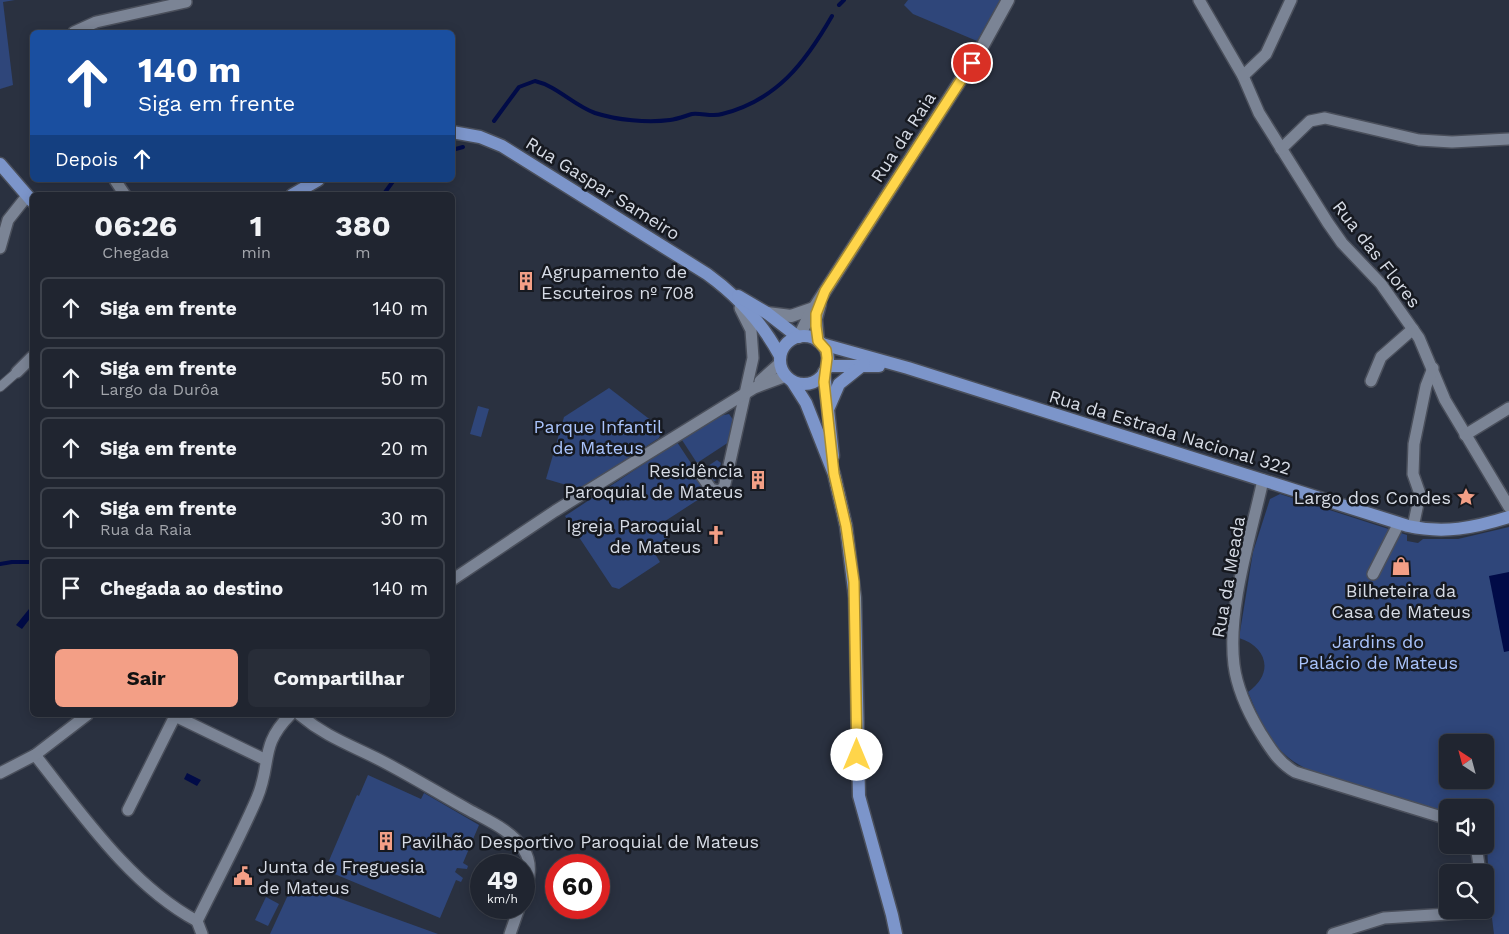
<!DOCTYPE html>
<html lang="pt">
<meta charset="utf-8">
<style>
body{margin:0;font-family:"Work Sans",sans-serif;background:#282d38;color:#f1f3f6;height:100vh;display:flex;flex-direction:column;font-size:19px;white-space:nowrap}
*{box-sizing:border-box;margin:0}
p{font-size:16px;color:#a2a5ab}
.icon{flex:none;width:28px;height:28px;fill:none;stroke:currentColor;stroke-width:2;stroke-linecap:round;stroke-linejoin:round}
.map{position:relative;flex:1;overflow:hidden}
.side{position:absolute;left:30px;top:192px;width:425px;height:525px;display:flex;flex-direction:column;background:#202530;border-radius:8px;box-shadow:0 2px 12px #0003,0 0 0 1px #3d424c}
.side>*{flex:none}
.banner{position:absolute;left:30px;top:30px;width:425px;height:152px;border-radius:8px;box-shadow:0 2px 12px #0003,0 0 0 1px #3d424c;background:#1a4fa0;color:#fff;overflow:hidden}
.needle{width:32px;rotate:324deg}
.controls{position:absolute;left:1439px;top:734px;display:grid;gap:10px}
.controls a{display:grid;place-items:center;width:55px;height:55px;border-radius:8px;background:#202530;box-shadow:0 2px 12px #0003,0 0 0 1px #3d424c;font-size:25px}
.speed{position:absolute;left:470px;top:854px;display:flex;gap:10px;font-size:25px;font-weight:700;text-align:center}
.speed>*{display:grid;place-content:center;width:65px;height:65px;border-radius:50%;background:#202530;box-shadow:0 2px 12px #0003,0 0 0 1px #3d424c;line-height:1}
.speed small{font-size:12px;font-weight:400}
.speed .limit{border:8px solid #d22;background:#fff;color:#111}
.pin{position:absolute;display:grid;place-items:center;width:42px;height:42px;color:#fff;margin:-21px;border:2px solid #fff;border-radius:50%;box-shadow:0 1px 5px #0007}
.me{position:absolute;width:55px;margin:-28px;rotate:0deg;stroke-linejoin:round;filter:drop-shadow(0 0 4px #0008)}
.turn{display:flex;align-items:center;gap:18px;height:105px;padding:0 25px;font-size:22px}
.turn .icon{width:65px;height:65px;stroke-width:2.5}
.turn b{display:block;font-size:35px;line-height:42px}
.then{display:flex;align-items:center;height:48px;padding:0 25px;background:#0003;gap:10px;font-size:19px}
.eta{display:flex;justify-content:space-evenly;align-items:center;height:85px;text-align:center}
.eta b{font-size:30px;font-weight:700;line-height:35px}
.primary-button{display:flex;gap:10px;margin-top:auto;padding:10px 25px}
.primary-button a{flex:1;height:58px;border-radius:8px;background:#f39f86;color:#111;font-size:20px;font-weight:700;line-height:58px;text-align:center}
.primary-button a+a{background:#282d38;color:#f1f3f6}
ul{padding:0;list-style:none}
li{display:flex;align-items:center;gap:15px;height:62px;margin:0 10px 8px;padding:0 15px;border:2px solid #3d424c;border-radius:8px}
li div{flex:1}
li b{display:block;font-size:19px}
li em{font-style:normal}
.map>svg:first-child{display:block}
</style>
<div class="map">
<svg width="1509" height="934" viewBox="0 0 1509 934">
<rect width="100%" height="100%" fill="#2a3140"/>
<g fill="#2f467a" fill-rule="evenodd">
<path d="M0,0H15L3,2L13,85L0,89Z"/>
<path d="M908,0H1000L977,41L913,14L904,5Z"/>
<path d="M609,388L657,425L661,432L659,438L580,489L546,479L564,417Z"/>
<path d="M478,406L489,409L481,437L470,434Z"/>
<path d="M729,414L734,421L729,442L697,463L682,440L719,416Z"/>
<path d="M677,442L710,492L659,525L668,538L652,549L660,562L619,589L612,587L565,516Z"/>
<path d="M717,460L721,463L716,480L712,483L702,470Z"/>
<path d="M1280,494L1407,535V541L1418,543L1423,539H1458L1509,527V934H1494L1490,902L1485,808H1448L1447,812L1316,773C1275,757 1264,730 1248,692C1274,674 1268,647 1239,638L1253,552L1270,499ZM1448,742H1485V780H1448Z"/>
<path d="M368,775L421,799L424,793L479,825L463,863L468,866L467,869L457,868L455,872L463,878L461,882L456,880L440,918L325,870L357,795L359,796Z"/>
<path d="M294,882L438,934H270Z"/>
<path d="M266,897L279,904L268,926L255,920Z"/>
</g>
<g fill="#010b47">
<path d="M1509,572V651L1504,652L1489,576Z"/>
<path d="M29,609L32,611V616L22,629L16,625Z"/>
<path d="M187,773L201,780L197,786L184,779Z"/>
</g>
<g fill="none" stroke-linecap="round" stroke-linejoin="round">
<g stroke="#010b47" stroke-width="4">
<path d="M839,5L844,0"/>
<path d="M494,121L519,87L535,81C557,86 573,105 595,113C617,120 647,123 670,120C678,119 685,116 692,114C702,113 713,117 722,114C777,100 805,63 832,16"/>
<path d="M452,150L463,147"/>
<path d="M383,195L394,180"/>
<path d="M0,564L12,562H32"/>
</g>
<g stroke="#4a4f5b" stroke-width="11">
<path id="pedestrian" d="M0,387L17,372"/>
</g>
<g stroke="#4a4f5b" stroke-width="14">
<g id="minor">
<path d="M1199,0L1243,76L1259,113L1328,223L1342,243L1381,284L1419,338L1445,400L1509,507"/>
<path d="M74,32L96,22L186,2"/>
<path d="M1243,76L1266,54L1291,0"/>
<path d="M1281,149L1310,121L1325,118L1419,140L1452,142L1509,139"/>
<path d="M115,180L125,195"/>
<path d="M0,248L8,220L27,196"/>
<path d="M17,372L32,357"/>
<path d="M760,381L780,363"/>
<path d="M1371,381L1381,357L1413,329"/>
<path d="M1465,435L1509,408"/>
<path d="M697,469L711,489L718,491L724,488L753,358L751,330L740,308"/>
<path d="M1263,480C1251,536 1227,607 1234,665C1237,688 1248,712 1260,732C1270,748 1278,762 1295,772L1448,819"/>
<path d="M1413,527L1420,494L1413,474L1414,444L1426,386L1433,368"/>
<path d="M1373,574L1399,523"/>
<path d="M452,580L555,511L754,388L786,376"/>
<path d="M173,715L266,760"/>
<path d="M300,715C325,736 348,744 376,758C408,774 438,793 469,810C487,820 513,831 524,850C533,864 529,880 524,894"/>
<path d="M35,755C81,813 131,886 197,921"/>
<path d="M0,773L35,755L87,715"/>
<path d="M128,810L175,716"/>
<path d="M1476,845L1480,872"/>
<path d="M202,934L197,921C217,880 239,840 257,798C272,763 259,746 290,715"/>
<path d="M510,934L519,908"/>
<path d="M1333,934L1384,918L1481,912V910"/>
</g>
</g>
<g stroke="#4a4f5b" stroke-width="15">
<g id="secondary">
<path d="M767,313L791,316L814,308"/>
<path d="M799,337L809,316L982,47L1008,0"/>
<path d="M818,341L816,319L820,304"/>
</g>
</g>
<g stroke="#4a4f5b" stroke-width="15">
<g id="primary">
<path d="M452,132L480,137L502,146L707,274C736,295 763,324 780,356"/>
<path d="M0,164L32,201"/>
<path d="M292,195L318,180"/>
<path d="M738,296L767,313L798,337"/>
<circle cx="804" cy="360" r="24"/>
<path d="M822,344L908,368L1408,526C1444,534 1474,528 1509,517"/>
<path d="M827,366H879"/>
<path d="M824,372L833,456"/>
<path d="M792,381L806,403L834,474L846,526L855,598L859,796L892,915L896,934"/>
<path d="M829,407L839,384L864,364"/>
</g>
</g>
<use href="#pedestrian" stroke="#7b8495" stroke-width="9"/>
<use href="#minor" stroke="#7b8495" stroke-width="11"/>
<use href="#secondary" stroke="#7b8495" stroke-width="12"/>
<use href="#primary" stroke="#7c95ca" stroke-width="12"/>
</g>
<g fill="none" stroke-linecap="round" stroke-linejoin="round">
<g stroke="#a68a30" stroke-width="12">
<path id="route" d="M857,755L854,582L846,526L834,474L824,382L827,358L826,350L818,341L816,326V314L825,291L972,63"/>
</g>
<use href="#route" stroke="#ffd54a" stroke-width="9"/>
</g>
<defs>
<g id="building-bare" transform="scale(1.5)"><path d="M-4-6H4V6H1V3H-1V6H-4ZM-2.5-4.3h1.7v1.8h-1.7ZM.8-4.3h1.7v1.8H.8ZM-2.5-1h1.7V.8h-1.7ZM.8-1h1.7V.8H.8Z" fill="#f39f86" stroke="#161920" stroke-width="2.5" paint-order="stroke"/></g>
<g id="sight-bare" transform="scale(1.5)"><path d="M0-6L1.8-2.2L6-1.7L2.9 1.2L3.7 5.4L0 3.3L-3.7 5.4L-2.9 1.2L-6-1.7L-1.8-2.2Z" fill="#f39f86" stroke="#161920" stroke-width="2.5" paint-order="stroke"/></g>
<g id="church-bare" transform="scale(1.5)"><path d="M-1.2-6h2.4v3.5h3.3v2.4h-3.3V6h-2.4V-.1h-3.3v-2.4h3.3Z" fill="#f39f86" stroke="#161920" stroke-width="2.5" paint-order="stroke"/></g>
<g id="shop-bare" transform="scale(1.5)"><path d="M-5-2.5h2.3a2.7 3.5 0 0 1 5.4 0H5L5.5 6h-11ZM-1.5-2.5h3a1.5 2.3 0 0 0-3 0Z" fill="#f39f86" stroke="#161920" stroke-width="2.5" paint-order="stroke"/></g>
<g id="civic-bare" transform="scale(1.5)"><path d="M-.6-6.5H3V-4.5H.6V-3L4-1V1h2V6H-6V1h2V-1L-.6-3ZM-1.2 2.5V6h2.4V2.5Z" fill="#f39f86" stroke="#161920" stroke-width="2.5" paint-order="stroke"/></g>
</defs>
<g fill-rule="evenodd">
<use href="#building-bare" x="526" y="281"/>
<use href="#building-bare" x="758" y="480"/>
<use href="#sight-bare" x="1466" y="497"/>
<use href="#church-bare" x="716" y="535"/>
<use href="#shop-bare" x="1401" y="566"/>
<use href="#building-bare" x="386" y="841"/>
<use href="#civic-bare" x="243" y="876"/>
</g>
<g text-anchor="middle" dominant-baseline="central" stroke-width="5" stroke-linejoin="round" paint-order="stroke">
<g font-size="18" fill="#d6dbe5" stroke="#161920">
<text transform="translate(903 137) rotate(-57)">Rua da Raia</text>
<text transform="translate(603 188) rotate(32)">Rua Gaspar Sameiro</text>
<text transform="translate(1377 254) rotate(52)">Rua das Flores</text>
<text transform="translate(1170 432) rotate(17)">Rua da Estrada Nacional 322</text>
<text transform="translate(1228 577) rotate(-80)">Rua da Meada</text>
</g>
<g font-size="18" fill="#d6dbe5" stroke="#161920" text-anchor="start">
<text x="541" y="271">Agrupamento de<tspan x="541" dy="21">Escuteiros nº 708</tspan></text>
<text x="743" y="470" text-anchor="end">Residência<tspan x="743" dy="21">Paroquial de Mateus</tspan></text>
<text x="1451" y="497" text-anchor="end">Largo dos Condes</text>
<text x="701" y="525" text-anchor="end">Igreja Paroquial<tspan x="701" dy="21">de Mateus</tspan></text>
<text x="1401" y="590" text-anchor="middle">Bilheteira da<tspan x="1401" dy="21">Casa de Mateus</tspan></text>
<text x="401" y="841">Pavilhão Desportivo Paroquial de Mateus</text>
<text x="258" y="866">Junta de Freguesia<tspan x="258" dy="21">de Mateus</tspan></text>
</g>
<g font-size="18" fill="#a9c3fb" stroke="#161920">
<text x="598" y="426">Parque Infantil<tspan x="598" dy="21">de Mateus</tspan></text>
<text x="1378" y="641">Jardins do<tspan x="1378" dy="21">Palácio de Mateus</tspan></text>
</g>
</g>
</svg>
<div class="controls">
<a><svg class="needle" viewBox="-14 -14 28 28"><path d="M0-13l5 13h-10z" fill="#e53935"/><path d="M0 13l5-13h-10z" fill="#a2a5ab"/></svg></a>
<a><svg class="icon" aria-label="sound" viewBox="0 0 24 24"><path d="M4 9h4l5-4v14l-5-4H4zM17 9q2 3 0 6"/></svg></a>
<a><svg class="icon" aria-label="search" viewBox="0 0 24 24"><circle cx="10" cy="10" r="6"/><path d="M15 15l6 6"/></svg></a>
</div>
<div class="speed"><div>49<small>km/h</small></div><div class="limit">60</div></div>
<div class="pin" style="left:972px;top:63px;background:#d93025"><svg class="icon" aria-label="arrive" viewBox="0 0 24 24"><path d="M6 21V4h12l-3 4 3 4H6"/></svg></div>
<svg class="me" style="left:857px;top:755px" viewBox="-20 -20 40 40"><circle r="19" fill="#fff"/><path d="M0-13L10 11 0 6-10 11z" fill="#ffd54a"/></svg>
<div class="banner">
<div class="turn"><svg class="icon" aria-label="ahead" viewBox="0 0 24 24"><path d="M12 20V5M6 11l6-6 6 6"/></svg><div><b>140 m</b>Siga em frente</div></div>
<div class="then">Depois<svg class="icon" aria-label="ahead" viewBox="0 0 24 24"><path d="M12 20V5M6 11l6-6 6 6"/></svg></div>
</div>
<section class="side">
<div class="eta">
<div><b>06:26</b><p>Chegada</p></div>
<div><b>1</b><p>min</p></div>
<div><b>380</b><p>m</p></div>
</div>
<ul>
<li><svg class="icon" aria-label="ahead" viewBox="0 0 24 24"><path d="M12 20V5M6 11l6-6 6 6"/></svg><div><b>Siga em frente</b></div><em>140 m</em></li>
<li><svg class="icon" aria-label="ahead" viewBox="0 0 24 24"><path d="M12 20V5M6 11l6-6 6 6"/></svg><div><b>Siga em frente</b><p>Largo da Durôa</p></div><em>50 m</em></li>
<li><svg class="icon" aria-label="ahead" viewBox="0 0 24 24"><path d="M12 20V5M6 11l6-6 6 6"/></svg><div><b>Siga em frente</b></div><em>20 m</em></li>
<li><svg class="icon" aria-label="ahead" viewBox="0 0 24 24"><path d="M12 20V5M6 11l6-6 6 6"/></svg><div><b>Siga em frente</b><p>Rua da Raia</p></div><em>30 m</em></li>
<li><svg class="icon" aria-label="arrive" viewBox="0 0 24 24"><path d="M6 21V4h12l-3 4 3 4H6"/></svg><div><b>Chegada ao destino</b></div><em>140 m</em></li>
</ul>
<div class="primary-button"><a>Sair</a><a>Compartilhar</a></div>
</section>
</div>
